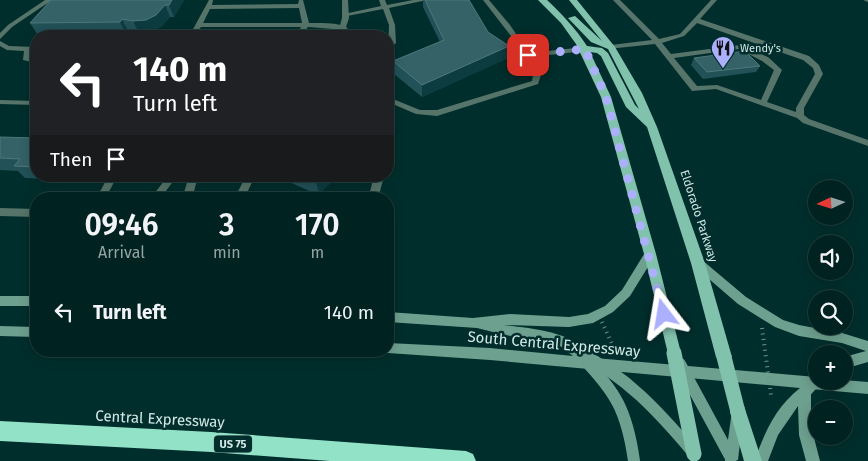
<!DOCTYPE html>
<meta charset="utf-8">
<style>
body{margin:0;font-family:"Fira Sans",sans-serif;background:#0a2a2a;color:#f1f3f6;height:100vh;display:flex;flex-direction:column;font-size:19px;white-space:nowrap}
*{box-sizing:border-box;margin:0}
p{font-size:16px;color:#95a4a5}
.icon{flex:none;width:28px;height:28px;fill:none;stroke:currentColor;stroke-width:2;stroke-linecap:round;stroke-linejoin:round}
.map{position:relative;flex:1;overflow:hidden}
.sheet{position:absolute;left:30px;top:192px;width:364px;height:165px;display:flex;flex-direction:column;background:#002221;border-radius:20px;box-shadow:0 2px 12px #0003,0 0 0 1px #223f3f}
.sheet>*{flex:none}
.guide{position:absolute;left:30px;top:30px;width:364px;height:152px;border-radius:20px;box-shadow:0 2px 12px #0003,0 0 0 1px #223f3f;background:#202124;color:#fff;overflow:hidden}
.needle{width:32px;rotate:266deg}
.controls{position:absolute;left:808px;top:180px;display:grid;gap:10px}
.controls a{display:grid;place-items:center;width:45px;height:45px;border-radius:50%;background:#002221;box-shadow:0 2px 12px #0003,0 0 0 1px #223f3f;font-size:25px}
.pin{position:absolute;display:grid;place-items:center;width:42px;height:42px;color:#fff;margin:-21px;border-radius:10px;box-shadow:0 2px 8px #0006}
.me{position:absolute;width:55px;margin:-28px;rotate:346deg;stroke-linejoin:round;filter:drop-shadow(0 0 4px #0008)}
.turn{display:flex;align-items:center;gap:18px;height:105px;padding:0 20px;font-size:22px}
.turn .icon{width:65px;height:65px;stroke-width:2.5}
.turn b{display:block;font-size:35px;line-height:42px}
.then{display:flex;align-items:center;height:48px;padding:0 20px;background:#0003;gap:10px;font-size:19px}
.eta{display:flex;justify-content:space-evenly;align-items:center;height:85px;text-align:center}
.eta b{font-size:30px;font-weight:600;line-height:35px}
ul{padding:0;list-style:none}
li{display:flex;align-items:center;gap:15px;height:70px;padding:0 20px}
li div{flex:1}
li b{display:block;font-size:19px}
li em{font-style:normal}
.map>svg:first-child{display:block}
</style>
<div class="map">
<svg width="868" height="461" viewBox="0 0 868 461">
<rect width="100%" height="100%" fill="#002e2c"/>
<g fill="none" stroke-linecap="round" stroke-linejoin="round">
<g fill="#567469" fill-rule="evenodd">
<path d="M45,0H52L12,27L0,39V33L8,25Z"/>
<path d="M209,0H213L212,5L298,4L299,0H303L309,23C321,23 338,22 348,28L345,30L308,27L301,36H295L301,27H201L194,36H187L192,31ZM299,8L302,23H203L210,9Z"/>
<path d="M379,0H385L387,5L413,0H427L389,8L395,25L396,43L388,49L389,25L383,9L347,16L344,14L381,6Z"/>
<path d="M483,0H489L510,25L529,53L585,47L589,49L585,51L531,57L541,75L538,84L437,116L416,114L388,102V97L420,110H437L532,81L533,75L511,36Z"/>
<path d="M613,0H620L659,39L680,34L711,0H717L700,19L809,56L819,65L823,74L804,108V115L809,119L868,140V146L803,123L797,118L716,89L692,91L655,44L608,49L607,47L611,45L652,40ZM697,23L803,60L813,68L815,74L796,108V112L767,102L782,70L768,57L740,45L671,54L662,43L684,36ZM739,49L762,61L774,70L761,100L717,85L697,86L674,58Z"/>
<path d="M864,0H868V2L865,1Z"/>
<path d="M0,41L9,46L36,47V51H31L30,57L36,59V63L23,60L24,51L7,50L0,46Z"/>
<path d="M0,100L36,101V105L0,104Z"/>
<path d="M108,176H117C109,191 109,199 90,199L101,190Z"/>
<path d="M246,176H255L244,199H234Z"/>
<path d="M374,176H384L378,199H368Z"/>
<path d="M0,208L36,209V217L0,216Z"/>
</g>
<g fill="#567469" fill-rule="evenodd">
<path d="M342,0H348L349,18L343,36H337L342,18Z"/>
<path d="M168,176H177L160,199H150Z"/>
<path d="M189,176H198L192,199H182Z"/>
</g>
<g fill="#6ea08f" fill-rule="evenodd">
<path d="M650,250L654,251L655,254L654,257L630,296L613,312L593,323L569,327L504,325C525,328 575,331 585,353L583,357L816,377V381H844V380L868,382V394L811,389V426L820,461H806L799,435L798,406L778,435L768,461H754C766,431 774,409 800,388L490,360L388,353L384,351H388V343L490,348L573,356L559,345L545,341L505,335L477,328L388,322V312L473,318L510,314L569,317L588,314L605,306L622,290L646,251Z"/>
<path d="M698,259L702,260L746,297L783,320L799,325L842,333L868,341V362L844,369V357L866,351L842,343L799,336L775,327L738,304L694,266L693,263L694,260Z"/>
<rect x="0" y="296" width="36" height="10"/>
<path d="M0,326L36,327V337L0,336Z"/>
<path d="M737,412L742,413L743,418L738,460L725,461L731,418L732,413Z"/>
</g>
<g fill="#81c2ac" fill-rule="evenodd">
<path d="M538,0H547C562,14 576,29 587,46L602,48L608,53L635,105L639,109L608,49L591,42L568,18L575,16L602,41L569,0H577L615,47L642,93L657,127L705,263L732,357L729,362L724,364L719,362L716,357L691,263L647,127L626,107L601,56L597,53L590,52L611,97L656,254L681,353L679,358L674,360L669,358L644,254L601,97L576,44L561,23Z"/>
<path d="M738,404L744,406L746,412L762,461H744L730,412L732,406Z"/>
</g>
<path fill="#92e2c7" fill-rule="evenodd" d="M0,421L211,432L466,451L473,454L476,461H330L211,452L0,441Z"/>
<g stroke="#729391" stroke-width="4" stroke-dasharray="1 4.5" stroke-linecap="butt">
<path d="M602,322L618,357"/>
<path d="M762,328L771,395"/>
</g>
<g stroke="#6ea08f" stroke-width="12">
<path d="M579,353C625,375 659,412 692,451"/>
<path d="M581,356C616,392 627,411 634,461"/>
<path d="M680,364L731,458"/>
<path d="M806,391L816,380"/>
</g>
<g stroke="#81c2ac" stroke-width="15">
<path d="M674,353L694,454"/>
<path d="M724,357L738,412"/>
</g>
</g>
<g fill="#225158">
<path d="M51,0H184L174,17H170L161,27L151,31L139,33L128,31L126,34L38,35L30,23Z"/>
<path d="M423,0H469L488,32L508,58L422,97L394,74L393,61L440,42L423,7Z"/>
<path d="M694,58L760,66L756,72L703,79L691,65Z"/>
<path d="M0,137L36,138V176H91L88,180L25,178L18,171L0,170Z"/>
<path d="M280,176H336V177L319,194L314,193L280,178Z"/>
</g>
<g fill="#0d3c40">
<path d="M172,0H184L174,17L169,5Z"/>
<path d="M165,5L170,17L161,27L151,31L139,33L133,21Z"/>
<path d="M122,19L128,31L126,34L120,22Z"/>
<path d="M509,46L508,58L422,97V85Z"/>
<path d="M85,176H91L88,180Z"/>
<path d="M322,176L336,177L319,194L316,182Z"/>
</g>
<g fill="#356267" stroke="#4e777b">
<path d="M51,0H172L169,5H165L156,15L146,20L133,21L122,19L120,22L30,23Z"/>
<path d="M425,0H469L488,32L509,46L422,85L393,61L444,40Z"/>
<path d="M745,51L760,66L707,72L694,58Z"/>
<path d="M0,137L36,138V167L14,166L20,159L0,158Z"/>
<path d="M300,176H322L316,182L311,181Z"/>
</g>
<g fill="none" stroke-linecap="round" stroke-linejoin="round">
<path stroke="#acaffb" stroke-width="9" stroke-dasharray="0 16.2" d="M528,55L585,49L606,97L664,314"/>
</g>
<defs>
<g id="restaurant-pin" transform="scale(1.25)"><path d="M0 17L-7.5 6A9.5 9.5 0 1 1 7.5 6Z" fill="#acaffb" stroke="#002e2c"/><path d="M-5-6h1v4h1v-4h1v4h1v-4h1v5L-1.5 .5V6h-2V.5L-5-1ZM5-6V6H3V1.5H1.5Q1.5-4 5-6Z" fill="#111"/></g>
</defs>
<g fill-rule="evenodd">
<use href="#restaurant-pin" x="723" y="48"/>
</g>
<g text-anchor="middle" dominant-baseline="central" stroke-width="5" stroke-linejoin="round" paint-order="stroke">
<g font-size="11" fill="#d2e8e6" stroke="#002e2c" text-anchor="start">
<text x="740" y="48">Wendy's</text>
</g>
<rect fill="#002e2c" stroke="#93b0ae" stroke-width="1" x="214" y="435.5" width="38" height="17" rx="4"/>
<g font-size="11" font-weight="bold" fill="#d2e8e6">
<text x="233" y="444">US 75</text>
</g>
<g font-size="12" fill="#d2e8e6" stroke="#002e2c">
<text transform="translate(699 216) rotate(72)">Eldorado Parkway</text>
</g>
<g font-size="15" fill="#d2e8e6" stroke="#002e2c">
<text transform="translate(554 344) rotate(5)">South Central Expressway</text>
<text transform="translate(160 419) rotate(3)">Central Expressway</text>
</g>
</g>
</svg>
<div class="controls">
<a><svg class="needle" viewBox="-14 -14 28 28"><path d="M0-13l5 13h-10z" fill="#e53935"/><path d="M0 13l5-13h-10z" fill="#95a4a5"/></svg></a>
<a><svg class="icon" aria-label="sound" viewBox="0 0 24 24"><path d="M4 9h4l5-4v14l-5-4H4zM17 9q2 3 0 6"/></svg></a>
<a><svg class="icon" aria-label="search" viewBox="0 0 24 24"><circle cx="10" cy="10" r="6"/><path d="M15 15l6 6"/></svg></a>
<a>+</a>
<a>−</a>
</div>
<div class="pin" style="left:528px;top:55px;background:#d93025"><svg class="icon" aria-label="arrive" viewBox="0 0 24 24"><path d="M6 21V4h12l-3 4 3 4H6"/></svg></div>
<svg class="me" style="left:664px;top:314px" viewBox="-20 -20 40 40"><path d="M0-17L14 15 0 8-14 15z" fill="#acaffb" stroke="#fff" stroke-width="4"/></svg>
<div class="guide">
<div class="turn"><svg class="icon" aria-label="left" viewBox="0 0 24 24"><path d="M17 20v-9H6M10 6l-5 5 5 5"/></svg><div><b>140 m</b>Turn left</div></div>
<div class="then">Then<svg class="icon" aria-label="arrive" viewBox="0 0 24 24"><path d="M6 21V4h12l-3 4 3 4H6"/></svg></div>
</div>
<section class="sheet">
<div class="eta">
<div><b>09:46</b><p>Arrival</p></div>
<div><b>3</b><p>min</p></div>
<div><b>170</b><p>m</p></div>
</div>
<ul>
<li><svg class="icon" aria-label="left" viewBox="0 0 24 24"><path d="M17 20v-9H6M10 6l-5 5 5 5"/></svg><div><b>Turn left</b></div><em>140 m</em></li>
</ul>
</section>
</div>
